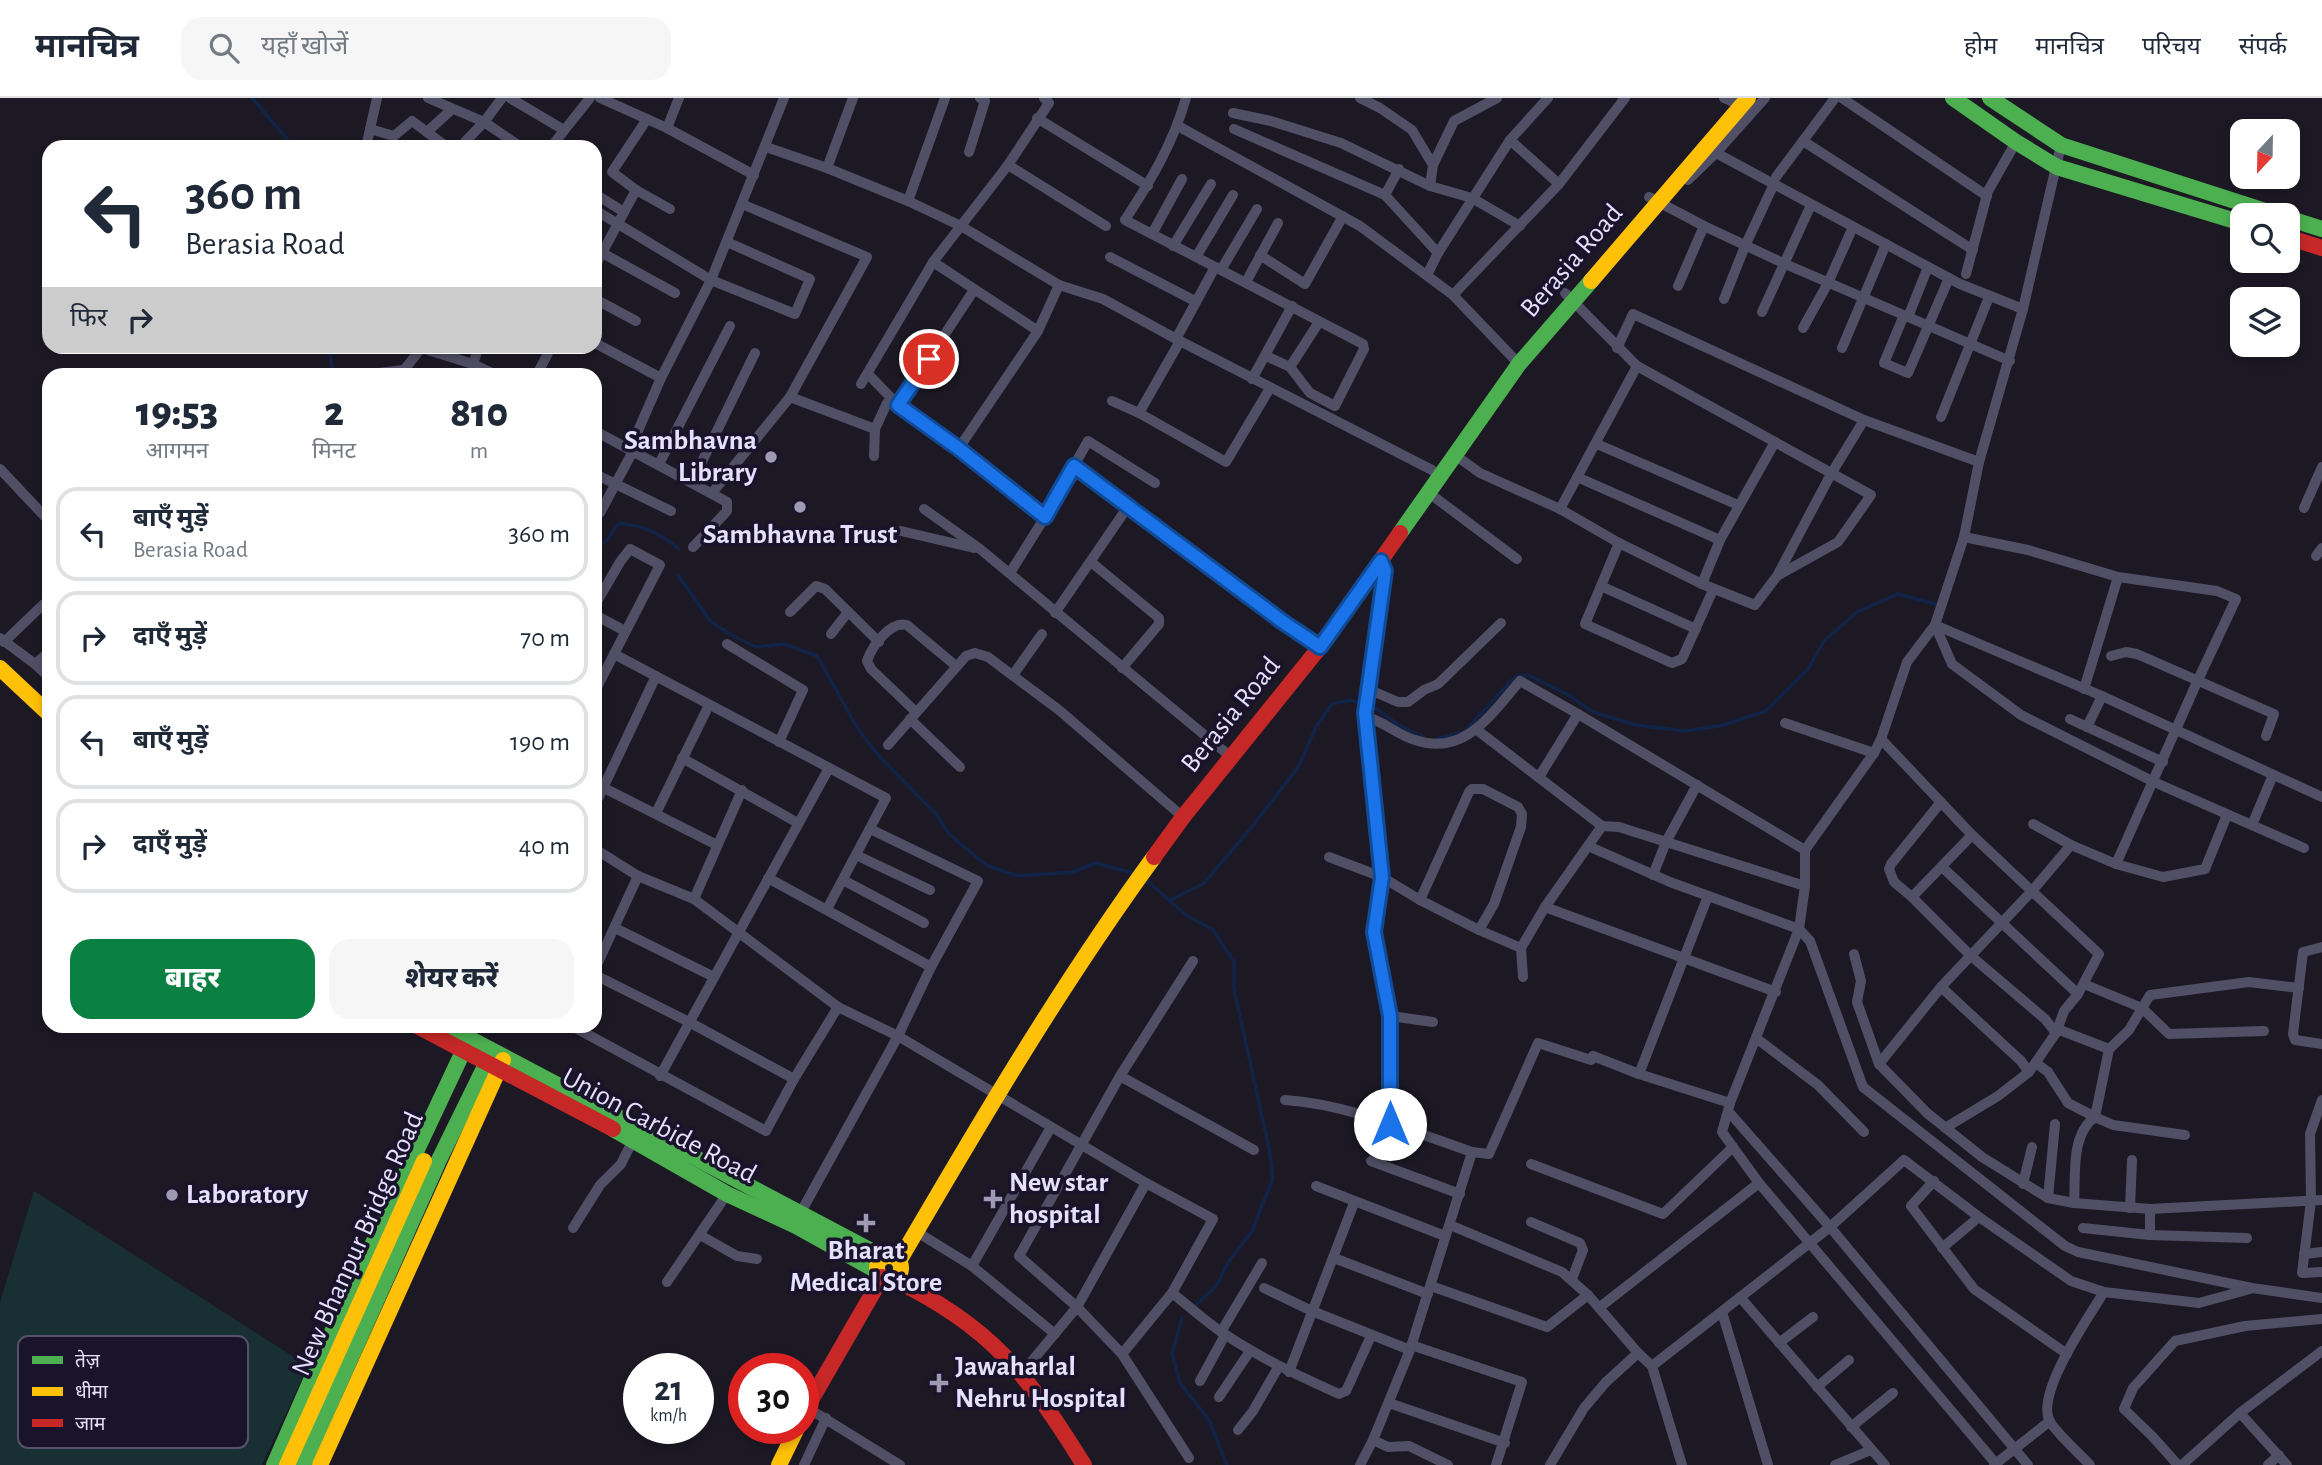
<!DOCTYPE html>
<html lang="hi">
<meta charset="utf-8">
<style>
body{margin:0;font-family:"Alegreya Sans","Noto Sans Devanagari",sans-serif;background:#f6f6f7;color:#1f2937;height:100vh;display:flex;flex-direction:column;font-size:26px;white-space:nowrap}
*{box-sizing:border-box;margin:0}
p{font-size:23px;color:#747a83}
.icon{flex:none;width:38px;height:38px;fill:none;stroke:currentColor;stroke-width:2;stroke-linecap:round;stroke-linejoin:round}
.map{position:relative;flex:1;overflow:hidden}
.panel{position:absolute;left:42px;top:270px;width:560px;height:665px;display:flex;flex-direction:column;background:#fff;border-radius:21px;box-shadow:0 4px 10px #0003}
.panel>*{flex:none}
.hud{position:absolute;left:42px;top:42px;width:560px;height:214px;border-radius:21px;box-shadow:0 4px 10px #0003;background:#fff;color:#1f2937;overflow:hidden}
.needle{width:46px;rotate:202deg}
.fabs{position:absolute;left:2230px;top:21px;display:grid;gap:14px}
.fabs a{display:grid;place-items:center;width:70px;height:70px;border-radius:14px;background:#fff;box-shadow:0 4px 10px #0003;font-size:35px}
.speed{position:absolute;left:623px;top:1255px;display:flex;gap:14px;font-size:35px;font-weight:700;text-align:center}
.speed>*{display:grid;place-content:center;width:91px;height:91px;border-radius:50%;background:#fff;box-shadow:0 4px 10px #0003;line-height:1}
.speed small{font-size:18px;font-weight:400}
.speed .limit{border:10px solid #d22;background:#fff;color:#111}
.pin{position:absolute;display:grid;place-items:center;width:60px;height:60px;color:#fff;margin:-30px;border:4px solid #fff;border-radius:50%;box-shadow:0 2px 7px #0007}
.me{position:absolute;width:77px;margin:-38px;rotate:0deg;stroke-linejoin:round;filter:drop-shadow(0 0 5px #0008)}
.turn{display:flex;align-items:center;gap:24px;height:147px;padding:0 28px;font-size:32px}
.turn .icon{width:91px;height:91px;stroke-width:2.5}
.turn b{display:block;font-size:49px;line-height:60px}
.then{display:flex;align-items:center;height:66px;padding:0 28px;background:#0003;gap:14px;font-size:26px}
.eta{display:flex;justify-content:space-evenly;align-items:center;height:119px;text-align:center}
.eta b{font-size:42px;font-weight:800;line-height:49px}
.primary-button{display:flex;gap:14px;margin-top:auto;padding:14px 28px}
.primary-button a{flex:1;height:80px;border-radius:21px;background:#0b8043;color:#fff;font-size:28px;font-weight:800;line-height:80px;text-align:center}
.primary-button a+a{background:#f6f6f7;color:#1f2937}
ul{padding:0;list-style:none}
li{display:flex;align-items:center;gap:21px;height:94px;margin:0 14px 10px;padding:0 14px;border:4px solid #e0e1e3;border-radius:21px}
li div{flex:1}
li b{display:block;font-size:26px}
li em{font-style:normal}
header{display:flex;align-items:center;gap:42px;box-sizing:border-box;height:98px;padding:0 35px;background:#fff;border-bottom:2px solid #e0e1e3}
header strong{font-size:33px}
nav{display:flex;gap:38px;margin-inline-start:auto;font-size:24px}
.search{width:490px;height:63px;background:#f6f6f7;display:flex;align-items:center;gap:18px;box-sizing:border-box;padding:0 24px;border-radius:21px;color:#747a83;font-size:26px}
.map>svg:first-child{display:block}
</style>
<header>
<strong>मानचित्र</strong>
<div class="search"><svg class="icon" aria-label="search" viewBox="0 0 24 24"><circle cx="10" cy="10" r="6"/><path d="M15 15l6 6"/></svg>यहाँ खोजें</div>
<nav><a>होम</a><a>मानचित्र</a><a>परिचय</a><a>संपर्क</a></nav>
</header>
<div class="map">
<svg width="2322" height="1367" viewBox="0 0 2322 1367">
<rect width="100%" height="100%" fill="#1c1925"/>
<path fill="#183033" d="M34,1093L308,1268L262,1367H0V1204Z"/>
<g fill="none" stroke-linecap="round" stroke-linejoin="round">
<g stroke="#122348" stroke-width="3.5">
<path d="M252,0L294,49"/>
<path d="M329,248L333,276"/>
<path d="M595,451L606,443L619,425C643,428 660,435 679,451"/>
<path d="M678,477L711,524L735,539L756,549L784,546L817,558L858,631L879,658L936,716L949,736L986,767L1018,778L1073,774L1096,765L1133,775"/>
<path d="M1436,641L1464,634L1509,585L1517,578L1528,577L1568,597L1593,614L1635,627L1684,633L1720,628L1766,613L1808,571L1824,543L1857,514L1898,496L1935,506"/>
<path d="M1146,782L1186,817L1213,832L1234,864V891L1270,1055L1273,1080L1252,1133L1229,1163L1216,1188L1197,1206"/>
<path d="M1170,802L1203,786L1251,730L1299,668L1316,629L1332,606L1350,602L1377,611L1397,626L1423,639"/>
<path d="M1182,1220L1172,1255L1180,1285L1209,1322L1227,1367"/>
</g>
<g stroke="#514f65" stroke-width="10">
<path d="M428,0L484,24L521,49"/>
<path d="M510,0L564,32"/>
<path d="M600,0L667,30L754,77"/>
<path d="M1186,0C1173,46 1151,82 1125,122L1363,246L1364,251L1335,308L1310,295L1290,269L1266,258"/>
<path d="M1360,0L1380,10L1412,32L1433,67"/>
<path d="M1724,0L1742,8"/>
<path d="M1842,0L1987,98"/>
<path d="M1233,15L1271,23L1341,45L1430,88L1472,100L1520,128"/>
<path d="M1037,20L1148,88"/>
<path d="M647,21L612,74L636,92L670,111"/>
<path d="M1178,28L1360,128L1453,197L1519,266"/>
<path d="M667,30L679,0"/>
<path d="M370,31L394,38L412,23L447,49"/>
<path d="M1234,31L1385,97L1438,155"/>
<path d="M427,34L451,12"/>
<path d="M1510,42L1559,86"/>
<path d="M1803,43L1973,152"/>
<path d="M366,49L377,0"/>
<path d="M460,49L484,24L502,0"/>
<path d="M551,49L590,0"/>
<path d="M766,49L827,70L908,103L961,128L1059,187L1103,201L1180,243L1139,315"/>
<path d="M969,54L985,3L980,0"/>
<path d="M1716,55L1960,186L2023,211"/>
<path d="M1008,67L1106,128"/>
<path d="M827,70L853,0"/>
<path d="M1776,79L1835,0"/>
<path d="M1688,82L1716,55L1765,0"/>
<path d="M1430,88L1433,67L1454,23L1497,0"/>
<path d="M595,96L624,114"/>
<path d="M1385,97L1399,71"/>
<path d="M1649,99L1704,128L1783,165L2010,263"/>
<path d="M908,103L945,0"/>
<path d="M595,112L711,182L795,216L810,181L727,144"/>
<path d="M1152,136L1182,81"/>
<path d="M1173,148L1211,86"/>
<path d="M595,151L675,195"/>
<path d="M1260,157L1305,186L1343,118"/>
<path d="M1110,159L1195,203"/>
<path d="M1196,159L1233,97"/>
<path d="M933,164L1038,233"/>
<path d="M595,168L636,92"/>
<path d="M1221,172L1257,111"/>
<path d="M1966,176L1988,93L2016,44"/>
<path d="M1427,177L1438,155L1510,42L1548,0"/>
<path d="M1246,184L1278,125"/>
<path d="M1678,188L1704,128"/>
<path d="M1565,195L1637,268L1871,397L1838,444L1777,478"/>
<path d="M1453,197L1559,86L1625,0"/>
<path d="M595,201L636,223"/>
<path d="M1724,201L1745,148L1773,88"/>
<path d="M1762,214L1811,107"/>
<path d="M1904,217L1884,265L1908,275L1949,180"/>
<path d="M1908,219L1928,169"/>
<path d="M1803,230L1828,185L1853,129"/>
<path d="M1176,241L1215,169"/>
<path d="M1180,243L1432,372L1440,379"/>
<path d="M595,245L661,280"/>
<path d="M415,248L473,266L494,276"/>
<path d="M1617,250L1633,216L1864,322L1979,364"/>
<path d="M1842,250L1886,146"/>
<path d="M1290,269L1319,224"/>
<path d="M370,276L404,272L423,248"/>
<path d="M473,276V266L479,248"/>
<path d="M537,276L552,248"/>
<path d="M868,276L898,307L959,350L1045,419"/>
<path d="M1252,281L1292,208"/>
<path d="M861,286L933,164L1008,67L1049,5L1044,0"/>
<path d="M790,299L875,331"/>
<path d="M1112,303L1139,315L1226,364L1270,290"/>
<path d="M1941,319L1989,199"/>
<path d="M595,333L727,404V413L693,449"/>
<path d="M1597,346L1738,407"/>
<path d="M959,350L1038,233L1059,187"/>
<path d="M630,351L661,280L711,182L784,0"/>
<path d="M1455,357L1480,375L1560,411L1619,445L1702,486L1755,507L1777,478L1831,376L1864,322"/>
<path d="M874,358L875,331L887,305L898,307L974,192"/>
<path d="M659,366L730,228"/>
<path d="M1074,368L1283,524L1320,549"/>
<path d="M0,371L49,423"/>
<path d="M595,376L671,413"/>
<path d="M1577,379L1720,442"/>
<path d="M692,384L755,255"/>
<path d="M712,395L790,299L867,159L742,106"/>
<path d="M1429,395L1517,461"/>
<path d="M2304,410L2322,369"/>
<path d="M924,411L980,451L1231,659"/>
<path d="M1560,411L1637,268"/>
<path d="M595,416L600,415L633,353"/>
<path d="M901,433L974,450"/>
<path d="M1964,439L2028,452L2118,479L2217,493L2236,501L2197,584L2116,766"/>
<path d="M1619,445L1585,526L1672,565L1682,561L1713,492"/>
<path d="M2316,458L2322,450"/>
<path d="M1381,463L1385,473L1365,615L1382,779L1374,834L1390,918L1389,1026"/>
<path d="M1091,464L1159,520V526L1122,570"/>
<path d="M1010,475L1045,419L1088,343L1155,385"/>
<path d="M1702,486L1720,442L1775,344"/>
<path d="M1601,488L1696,531"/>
<path d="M595,507L620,464L630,451L660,467L595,593"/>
<path d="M790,514L816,488L825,491L879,544"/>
<path d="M1055,515L1127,410"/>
<path d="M595,517L625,533"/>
<path d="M1935,527L1952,566L2021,617L2154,684L2304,750"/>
<path d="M1935,527L2102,598L2322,699"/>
<path d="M831,536L848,514"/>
<path d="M0,540L35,566L49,579"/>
<path d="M4,544L49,501"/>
<path d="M727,546L803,592L779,644"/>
<path d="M614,556L886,700L827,811"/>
<path d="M2111,558L2126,554L2137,556L2274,616L2266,638"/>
<path d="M35,566L49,554"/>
<path d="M1013,577L1042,536"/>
<path d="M2084,591L2118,479"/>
<path d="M1370,592L1398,604H1408L1424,592L1438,586L1501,525"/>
<path d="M916,614L871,571L867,563C872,548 890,523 907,527L956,568"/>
<path d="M1366,619C1384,623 1397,637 1415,642C1465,659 1491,616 1520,583L1578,616L1805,752"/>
<path d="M910,621L960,669"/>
<path d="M2070,621L2163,664"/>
<path d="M1785,625L1874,655"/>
<path d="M2087,629L2102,598"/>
<path d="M1477,632L1602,728L1619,729L1805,788"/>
<path d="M1881,641L1972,737L2099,856L2078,896L2064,913L2056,935L2029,974L1998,998L1945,1030"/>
<path d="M888,647L966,558L975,555L988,559L1059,612L1183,719"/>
<path d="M682,660L798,725"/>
<path d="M1539,679L1578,616"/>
<path d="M602,689L717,747"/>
<path d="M1941,704L1891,766L1889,771L1894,784L1912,799L1972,737"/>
<path d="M595,707L656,578"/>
<path d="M656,715L709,607"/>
<path d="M2033,726L2071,747L2116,766L2163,779L2205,771L2227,717"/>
<path d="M2252,727L2273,677"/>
<path d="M870,731L978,783L931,869"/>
<path d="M1588,748L1670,784L1799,831L1810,843L1863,989L2065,1148L2078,1154L2252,1190L2322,1200"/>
<path d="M595,751L638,778L694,801L838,909L898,938L1146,1085L1213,1121L1172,1195L1122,1256"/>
<path d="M856,757L930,792"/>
<path d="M1329,759L1382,779L1420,802L1479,832L1521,850L1545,809L1602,728"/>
<path d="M1942,769L2078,896"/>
<path d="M1653,777L1666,744L1697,687"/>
<path d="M768,780L931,869L898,938L801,1114"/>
<path d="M843,782L924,825"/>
<path d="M1912,799L1971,858L2045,921L2056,935"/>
<path d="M694,801L742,692"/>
<path d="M1420,802L1469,694L1472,691H1483L1518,709L1522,716L1521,729L1494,806L1479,832"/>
<path d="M1545,809L1776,894"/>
<path d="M615,830L714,879"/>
<path d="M2322,849L2303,854L2293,936L2295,942L2322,946"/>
<path d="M1521,850L1523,879"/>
<path d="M1854,856L1861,883L1857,904L1879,966L1927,1015L1982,1059L2048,1100L2074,1105L2150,1111L2322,1102"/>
<path d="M595,871L638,778"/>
<path d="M595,877L689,924L794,981"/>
<path d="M2084,886L2142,910L2169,936L2264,933"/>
<path d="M1941,889L2021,963L2029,974"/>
<path d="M1390,918L1433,924"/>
<path d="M572,928L766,1033L794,981L838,909"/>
<path d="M2057,931L2109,951"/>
<path d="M1756,940L1818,987L1864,1034"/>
<path d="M2036,965L2048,974L2068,1005L2095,1019L2113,1027L2185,1037"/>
<path d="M1879,966L1941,889L2032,793L2071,747"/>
<path d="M1639,976L1708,798"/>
<path d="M660,978L829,670"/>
<path d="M1120,978L1254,1052"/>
<path d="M1285,1002C1347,1006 1413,1034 1472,1054L1410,1252L1373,1342L1360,1367"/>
<path d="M2322,1002L2310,1036L2311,1103L2302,1175L2322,1174"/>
<path d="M1728,1013L1830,1129L2028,1367"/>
<path d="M1472,1054L1489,1056L1538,945L1591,962L1593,958L1639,976L1730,1005"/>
<path d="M1371,1063L1460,1096"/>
<path d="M1531,1066L1663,1116L1733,1049"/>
<path d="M1934,1083L1911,1108L1974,1191L2067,1256"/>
<path d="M2023,1086L2032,1049"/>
<path d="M1316,1088L1445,1138"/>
<path d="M2048,1100L2055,1026"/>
<path d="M2074,1105C2076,1078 2070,1037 2095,1019L2109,951L2129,932L2150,897L2249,884L2299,890"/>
<path d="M2130,1110L2132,1062"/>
<path d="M2150,1111V1137"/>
<path d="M1531,1124L1580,1145L1583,1152L1572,1181"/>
<path d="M1450,1127L1562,1174L1588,1197L1638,1255L1652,1268L1682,1367"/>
<path d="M573,1130L600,1087L621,1066L633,1042"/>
<path d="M2083,1130L2150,1137L2247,1140"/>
<path d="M917,1134L972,1168L1055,1236"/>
<path d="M700,1137L737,1158L757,1161"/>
<path d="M1942,1150L1979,1119"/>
<path d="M2304,1156L2322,1154"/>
<path d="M1334,1160L1428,1196"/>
<path d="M972,1168L1051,1029"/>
<path d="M667,1184L727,1096"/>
<path d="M1431,1188L1547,1229L1588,1197"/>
<path d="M1264,1190L1312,1213L1410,1252"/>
<path d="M1172,1195C1189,1208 1205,1223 1223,1235C1260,1260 1299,1278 1339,1296L1346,1293L1371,1238"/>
<path d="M1740,1199L1885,1367"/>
<path d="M1600,1209L1759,1085"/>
<path d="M1722,1214L1768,1367"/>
<path d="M1221,1234L1262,1165"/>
<path d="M1779,1245L1813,1219"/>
<path d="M1411,1247L1522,1284L1496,1367"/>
<path d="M1652,1268L1830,1129L1904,1062L1979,1119L2071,1183L2104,1194L2199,1205L2250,1191"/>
<path d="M1289,1274L1354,1105"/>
<path d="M1022,1275L1077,1209L1146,1085"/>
<path d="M1200,1283L1225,1237"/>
<path d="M1817,1289L1849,1262"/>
<path d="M1219,1299L1250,1253"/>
<path d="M1389,1305L1505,1345"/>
<path d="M806,1309L900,1367"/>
<path d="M2240,1315L2287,1367"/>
<path d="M1851,1329L1893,1295"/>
<path d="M1238,1332L1253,1313L1279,1268"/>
<path d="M1373,1342L1388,1349L1409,1348L1448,1367"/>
<path d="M1189,1360L1122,1256L1077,1209L1019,1158L1120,978L1193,863"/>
<path d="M804,1367L826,1320"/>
<path d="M1550,1367L1584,1310L1606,1284L1638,1255"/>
<path d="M1835,1367L1871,1352"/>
<path d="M1994,1367L2050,1323"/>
<path d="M1997,1367L1759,1085L1722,1034L1730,1005L1799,831L1805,788V752L1874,655L1881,641L1907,564L1935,527L1964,439L1979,364L2023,211L2061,47"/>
<path d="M2090,1367C2081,1357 2054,1333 2049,1322C2037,1293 2088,1220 2104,1194"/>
<path d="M2178,1367L2152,1338L2124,1311L2133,1290L2175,1243L2245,1228L2322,1221"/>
<path d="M2182,1367L2240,1315L2322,1253"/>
<path d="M2268,1367L2279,1357"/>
</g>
<g stroke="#4caf50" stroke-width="16">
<path d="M1953,0L2016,44L2057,69L2242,125"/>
<path d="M1990,0L2061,47L2278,117"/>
<path d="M2287,120L2322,131"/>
<path d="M1400,435L1519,266L1591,183"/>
<path d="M446,928L883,1159"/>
<path d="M613,1031L727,1096L796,1128L877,1173"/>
<path d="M274,1367L343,1209L468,943"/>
<path d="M303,1367L439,1062L491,956"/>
</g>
<g stroke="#ffc107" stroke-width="16">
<path d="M1591,183L1748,0"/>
<path d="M0,570L49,616"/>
<circle cx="889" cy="1170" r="12"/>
<path d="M899,1163C979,1026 1060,888 1154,759"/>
<path d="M287,1367L424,1063"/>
<path d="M320,1367L503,962"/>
<path d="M779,1367L797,1330"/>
</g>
<g stroke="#c62828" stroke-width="16">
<path d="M2287,139L2322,150"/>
<path d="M1154,759L1183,719L1320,549L1400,435"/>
<path d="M417,928L613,1031"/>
<path d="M893,1181C991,1228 1028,1277 1084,1367"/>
<path d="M803,1316L882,1179"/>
</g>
</g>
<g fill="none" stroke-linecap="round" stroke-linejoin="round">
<g stroke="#114b97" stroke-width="18">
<path id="route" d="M929,261L898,307L958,350L1045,419L1074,368L1283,524L1320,549L1381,463L1385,473L1365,615L1382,779L1374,834L1390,918V1026"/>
</g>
<use href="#route" stroke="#1a73e8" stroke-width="12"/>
</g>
<g fill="#9e9ab1" stroke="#19132b" stroke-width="2.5">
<circle cx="771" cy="359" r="7"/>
<circle cx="800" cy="409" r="7"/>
<circle cx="172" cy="1097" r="7"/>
<path d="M989.5 1090.5h7v7h7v7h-7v7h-7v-7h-7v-7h7z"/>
<path d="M862.5 1114.5h7v7h7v7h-7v7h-7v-7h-7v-7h7z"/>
<path d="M935.5 1274.5h7v7h7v7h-7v7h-7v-7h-7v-7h7z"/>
</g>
<g text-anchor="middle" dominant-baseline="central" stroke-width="7" stroke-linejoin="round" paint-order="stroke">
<g font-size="28" fill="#e4e0fd" stroke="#19132b">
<text transform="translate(1572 163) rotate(-49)">Berasia Road</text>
<text transform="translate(1231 617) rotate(-51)">Berasia Road</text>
<text transform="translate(659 1028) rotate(28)">Union Carbide Road</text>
<text transform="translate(358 1146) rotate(-66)">New Bhanpur Bridge Road</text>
</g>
<g font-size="28" font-weight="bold" fill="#e4e0fd" stroke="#19132b" text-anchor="start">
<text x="757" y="343" text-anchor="end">Sambhavna<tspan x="757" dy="32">Library</tspan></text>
<text x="800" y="437" text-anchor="middle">Sambhavna Trust</text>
<text x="1009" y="1085">New star<tspan x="1009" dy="32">hospital</tspan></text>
<text x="186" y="1097">Laboratory</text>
<text x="866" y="1153" text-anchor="middle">Bharat<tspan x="866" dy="32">Medical Store</tspan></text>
<text x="955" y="1269">Jawaharlal<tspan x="955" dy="32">Nehru Hospital</tspan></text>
</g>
</g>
<rect x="18" y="1238" width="230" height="112" rx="10" fill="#19132b" stroke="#56506a" stroke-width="2"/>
<rect x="32" y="1258" width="31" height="8" fill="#4caf50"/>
<rect x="32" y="1289" width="31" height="9" fill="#ffc107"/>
<rect x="32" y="1321" width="31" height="8" fill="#c62828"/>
<g font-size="19" fill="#e4e0fd">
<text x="75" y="1269">तेज़</text>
<text x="75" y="1300">धीमा</text>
<text x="75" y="1332">जाम</text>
</g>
</svg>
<div class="fabs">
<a><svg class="needle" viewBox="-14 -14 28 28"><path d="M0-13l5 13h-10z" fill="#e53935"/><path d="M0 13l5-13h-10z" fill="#747a83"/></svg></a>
<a><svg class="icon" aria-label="search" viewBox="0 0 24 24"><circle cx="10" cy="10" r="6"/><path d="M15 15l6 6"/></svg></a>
<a><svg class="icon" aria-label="layers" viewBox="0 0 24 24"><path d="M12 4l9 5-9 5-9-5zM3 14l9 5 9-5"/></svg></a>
</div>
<div class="speed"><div>21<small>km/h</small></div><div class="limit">30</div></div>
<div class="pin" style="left:929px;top:261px;background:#d93025"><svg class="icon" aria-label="arrive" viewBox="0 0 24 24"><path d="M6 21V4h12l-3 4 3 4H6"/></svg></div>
<svg class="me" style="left:1390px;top:1026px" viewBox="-20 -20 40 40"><circle r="19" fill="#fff"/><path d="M0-13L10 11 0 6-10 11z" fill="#1a73e8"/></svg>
<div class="hud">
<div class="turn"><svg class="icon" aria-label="left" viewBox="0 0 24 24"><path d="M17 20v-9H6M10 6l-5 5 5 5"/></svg><div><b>360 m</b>Berasia Road</div></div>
<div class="then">फिर<svg class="icon" aria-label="right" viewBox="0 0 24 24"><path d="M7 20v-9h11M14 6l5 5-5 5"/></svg></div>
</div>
<section class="panel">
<div class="eta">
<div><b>19:53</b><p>आगमन</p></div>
<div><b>2</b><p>मिनट</p></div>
<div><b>810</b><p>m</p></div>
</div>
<ul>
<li><svg class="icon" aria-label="left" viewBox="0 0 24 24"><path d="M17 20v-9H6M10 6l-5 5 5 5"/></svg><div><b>बाएँ मुड़ें</b><p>Berasia Road</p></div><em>360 m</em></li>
<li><svg class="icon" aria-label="right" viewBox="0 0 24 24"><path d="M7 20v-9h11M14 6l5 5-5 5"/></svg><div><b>दाएँ मुड़ें</b></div><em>70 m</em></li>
<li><svg class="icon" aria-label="left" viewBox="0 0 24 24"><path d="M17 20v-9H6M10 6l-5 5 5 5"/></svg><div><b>बाएँ मुड़ें</b></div><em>190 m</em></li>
<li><svg class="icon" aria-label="right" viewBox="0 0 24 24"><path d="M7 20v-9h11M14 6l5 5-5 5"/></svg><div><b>दाएँ मुड़ें</b></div><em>40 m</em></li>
</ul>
<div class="primary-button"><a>बाहर</a><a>शेयर करें</a></div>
</section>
</div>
